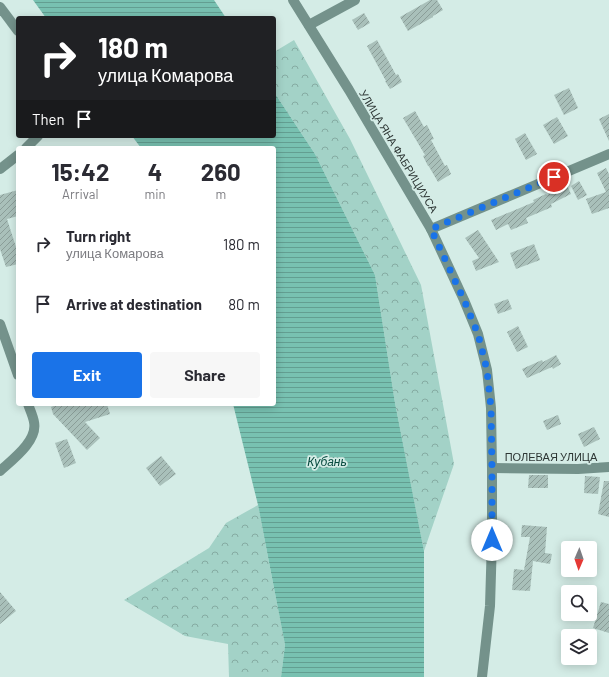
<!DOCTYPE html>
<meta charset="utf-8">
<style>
body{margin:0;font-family:Barlow,sans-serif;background:#f7f7f7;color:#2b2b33;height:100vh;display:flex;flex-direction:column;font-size:15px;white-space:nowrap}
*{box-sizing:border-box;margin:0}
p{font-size:13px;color:#7c7c81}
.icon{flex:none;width:22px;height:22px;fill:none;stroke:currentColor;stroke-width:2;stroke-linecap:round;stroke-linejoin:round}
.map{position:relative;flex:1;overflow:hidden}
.sheet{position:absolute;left:16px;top:146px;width:260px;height:260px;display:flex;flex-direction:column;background:#fff;border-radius:4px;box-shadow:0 2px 10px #0003}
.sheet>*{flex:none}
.hud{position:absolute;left:16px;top:16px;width:260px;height:122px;border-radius:4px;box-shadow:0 2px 10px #0003;background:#202124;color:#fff;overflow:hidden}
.needle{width:26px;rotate:182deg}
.controls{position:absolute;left:561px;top:541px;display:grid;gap:8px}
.controls a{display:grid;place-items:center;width:36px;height:36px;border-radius:4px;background:#fff;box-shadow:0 2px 10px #0003;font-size:20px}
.pin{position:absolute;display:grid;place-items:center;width:34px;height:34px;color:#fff;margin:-17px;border:2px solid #fff;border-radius:50%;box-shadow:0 1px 4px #0007}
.me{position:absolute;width:44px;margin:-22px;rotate:0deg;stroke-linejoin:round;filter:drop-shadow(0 0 3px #0008)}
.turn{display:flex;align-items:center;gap:14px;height:84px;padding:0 16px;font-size:18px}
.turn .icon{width:52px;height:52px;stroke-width:2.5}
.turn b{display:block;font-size:28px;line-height:34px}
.then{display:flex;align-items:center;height:38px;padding:0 16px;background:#0003;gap:8px;font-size:15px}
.eta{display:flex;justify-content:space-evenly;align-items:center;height:68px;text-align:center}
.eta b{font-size:24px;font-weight:700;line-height:28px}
.button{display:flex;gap:8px;margin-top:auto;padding:8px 16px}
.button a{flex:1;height:46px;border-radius:4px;background:#1a73e8;color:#fff;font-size:16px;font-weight:700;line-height:46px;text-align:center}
.button a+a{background:#f7f7f7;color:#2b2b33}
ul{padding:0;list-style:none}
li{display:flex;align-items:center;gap:12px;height:60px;padding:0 16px}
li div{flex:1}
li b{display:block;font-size:15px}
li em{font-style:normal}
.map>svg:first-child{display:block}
</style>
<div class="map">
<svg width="609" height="677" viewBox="0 0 609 677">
<defs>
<pattern id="forest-crowns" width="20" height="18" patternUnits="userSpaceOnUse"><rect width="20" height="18" fill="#a3d2c7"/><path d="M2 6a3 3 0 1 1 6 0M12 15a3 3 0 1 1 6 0" fill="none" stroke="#85aba2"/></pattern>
<pattern id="water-rules" width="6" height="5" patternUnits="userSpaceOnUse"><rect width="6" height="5" fill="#78c1b1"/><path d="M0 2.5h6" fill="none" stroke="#639e91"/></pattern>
<pattern id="building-hatch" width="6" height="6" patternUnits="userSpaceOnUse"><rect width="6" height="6" fill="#a9c0ba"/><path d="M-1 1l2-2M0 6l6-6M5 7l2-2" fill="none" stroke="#8a9d98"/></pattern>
</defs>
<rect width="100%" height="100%" fill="#d4ece6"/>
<g fill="url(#forest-crowns)">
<path d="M294,40L350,139L421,285L454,464L424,551L395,403L375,275L315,154L274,92V52Z"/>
<path d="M258,505L285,645L281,677H229L228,644L185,636L124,600L209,548L226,523Z"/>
</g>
<g fill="url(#water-rules)">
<path d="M33,0H214L226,18H46Z"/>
<path d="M274,92L315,154L375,275L395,403L424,551V677H281L285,645L258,505L233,404H274V148H141L132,136H274Z"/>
</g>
<g fill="url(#building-hatch)">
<path d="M430,0H437L443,10L433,16V17L408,31L400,17Z"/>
<path d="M364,13L370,23L358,30L352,20Z"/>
<path d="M377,40L396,75L398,74L402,82L390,89L385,81H386L367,46Z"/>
<path d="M569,88L578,108L564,115L554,95Z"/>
<path d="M415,111L424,127L427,125L434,139L431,140L445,166L447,165L451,174L438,182L428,165V166L423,156L425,155L403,118Z"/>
<path d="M609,114V141L599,119Z"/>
<path d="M557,117L568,136L554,144L543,125Z"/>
<path d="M525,133L537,154L526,160L515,139Z"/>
<path d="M606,168L609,174V208L592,214L586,199L606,192L597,173Z"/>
<path d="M579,181L587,195L578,200L571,186Z"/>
<path d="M567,185L571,194L551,204L552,207L526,218L528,223L511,230L508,224L496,230L491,220L534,202L533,200L546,194L547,195Z"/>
<path d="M18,190V216L7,219L16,247L18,246V264L6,267L0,249V195Z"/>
<path d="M478,230L499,262L476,271L472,261L479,258L465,238Z"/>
<path d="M534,244L540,260L516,269L510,253Z"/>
<path d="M508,299L512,309L498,314L494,304Z"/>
<path d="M518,326L528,347L517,352L507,332Z"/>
<path d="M556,355L561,364L553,369L552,367L527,378L522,369L542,360L543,362Z"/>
<path d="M59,404H107L110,414L85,422L100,438L87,450L53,414L51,407Z"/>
<path d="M558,415L561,424L547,430L543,421Z"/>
<path d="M594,427L600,439L584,447L578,434Z"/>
<path d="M67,439L76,463L64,468L55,443Z"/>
<path d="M161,456L176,474L160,486L146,468Z"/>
<path d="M529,475H548V488H528Z"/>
<path d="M585,476L600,477L598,494L584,493Z"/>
<path d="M604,481H609V517L598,514Z"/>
<path d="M522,525L547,527L545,553L552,554L550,564L533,561L530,591L512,590L514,569L524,570L530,537H521Z"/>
<path d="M0,592L16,611L0,624Z"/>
<path d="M601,602L609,604V633L593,628Z"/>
</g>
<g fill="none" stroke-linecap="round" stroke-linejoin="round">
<g stroke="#74928b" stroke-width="10">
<path d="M293,0L349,90L431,229L464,300L478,334L487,370L491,408L492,468V540L490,606L482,677"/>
<path d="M0,7L18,31"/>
<path d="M309,25L355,0"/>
<path d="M26,148L38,136"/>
<path d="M0,169L18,155"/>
<path d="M431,229L609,154"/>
<path d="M0,324L18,375"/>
<path d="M492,468L578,469L609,467"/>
<path d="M0,471C12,460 38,441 34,422C33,416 30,410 28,404"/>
</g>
</g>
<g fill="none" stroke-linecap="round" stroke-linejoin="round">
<path stroke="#1a73e8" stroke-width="7" stroke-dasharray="0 12.6" d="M492,540V468L491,408L487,370L478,334L464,300L431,229L554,177"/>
</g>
<g text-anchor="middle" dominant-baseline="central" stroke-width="3.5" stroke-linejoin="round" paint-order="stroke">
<g font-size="11" fill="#2d3634" stroke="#d4ece6">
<text transform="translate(399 151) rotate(59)">УЛИЦА ЯНА ФАБРИЦИУСА</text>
<text x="551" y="456">ПОЛЕВАЯ УЛИЦА</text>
</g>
<g font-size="12" font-style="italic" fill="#074a3f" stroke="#d4ece6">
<text x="327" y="461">Кубань</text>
</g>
</g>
</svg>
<div class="controls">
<a><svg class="needle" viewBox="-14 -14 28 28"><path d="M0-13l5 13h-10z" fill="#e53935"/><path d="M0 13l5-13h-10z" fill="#7c7c81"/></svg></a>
<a><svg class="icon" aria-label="search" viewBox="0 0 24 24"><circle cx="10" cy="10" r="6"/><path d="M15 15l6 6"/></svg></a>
<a><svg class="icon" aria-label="layers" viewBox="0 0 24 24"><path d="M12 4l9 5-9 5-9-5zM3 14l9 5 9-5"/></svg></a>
</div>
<div class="pin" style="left:554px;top:177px;background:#d93025"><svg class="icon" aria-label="arrive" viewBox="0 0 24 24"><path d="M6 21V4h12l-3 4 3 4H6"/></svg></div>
<svg class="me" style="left:492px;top:540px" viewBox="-20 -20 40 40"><circle r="19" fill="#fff"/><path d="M0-13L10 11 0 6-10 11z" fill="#1a73e8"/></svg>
<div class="hud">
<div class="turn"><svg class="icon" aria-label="right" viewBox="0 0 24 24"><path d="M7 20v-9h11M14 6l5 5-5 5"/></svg><div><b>180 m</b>улица Комарова</div></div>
<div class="then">Then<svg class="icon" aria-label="arrive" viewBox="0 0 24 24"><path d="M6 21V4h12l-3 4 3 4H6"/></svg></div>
</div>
<section class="sheet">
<div class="eta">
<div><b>15:42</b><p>Arrival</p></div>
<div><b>4</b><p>min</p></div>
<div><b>260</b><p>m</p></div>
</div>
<ul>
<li><svg class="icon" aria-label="right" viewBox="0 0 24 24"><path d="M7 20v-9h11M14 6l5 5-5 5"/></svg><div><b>Turn right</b><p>улица Комарова</p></div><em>180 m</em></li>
<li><svg class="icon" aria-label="arrive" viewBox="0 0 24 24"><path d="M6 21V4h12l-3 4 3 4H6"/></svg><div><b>Arrive at destination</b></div><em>80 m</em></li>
</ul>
<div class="button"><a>Exit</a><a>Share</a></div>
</section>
</div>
